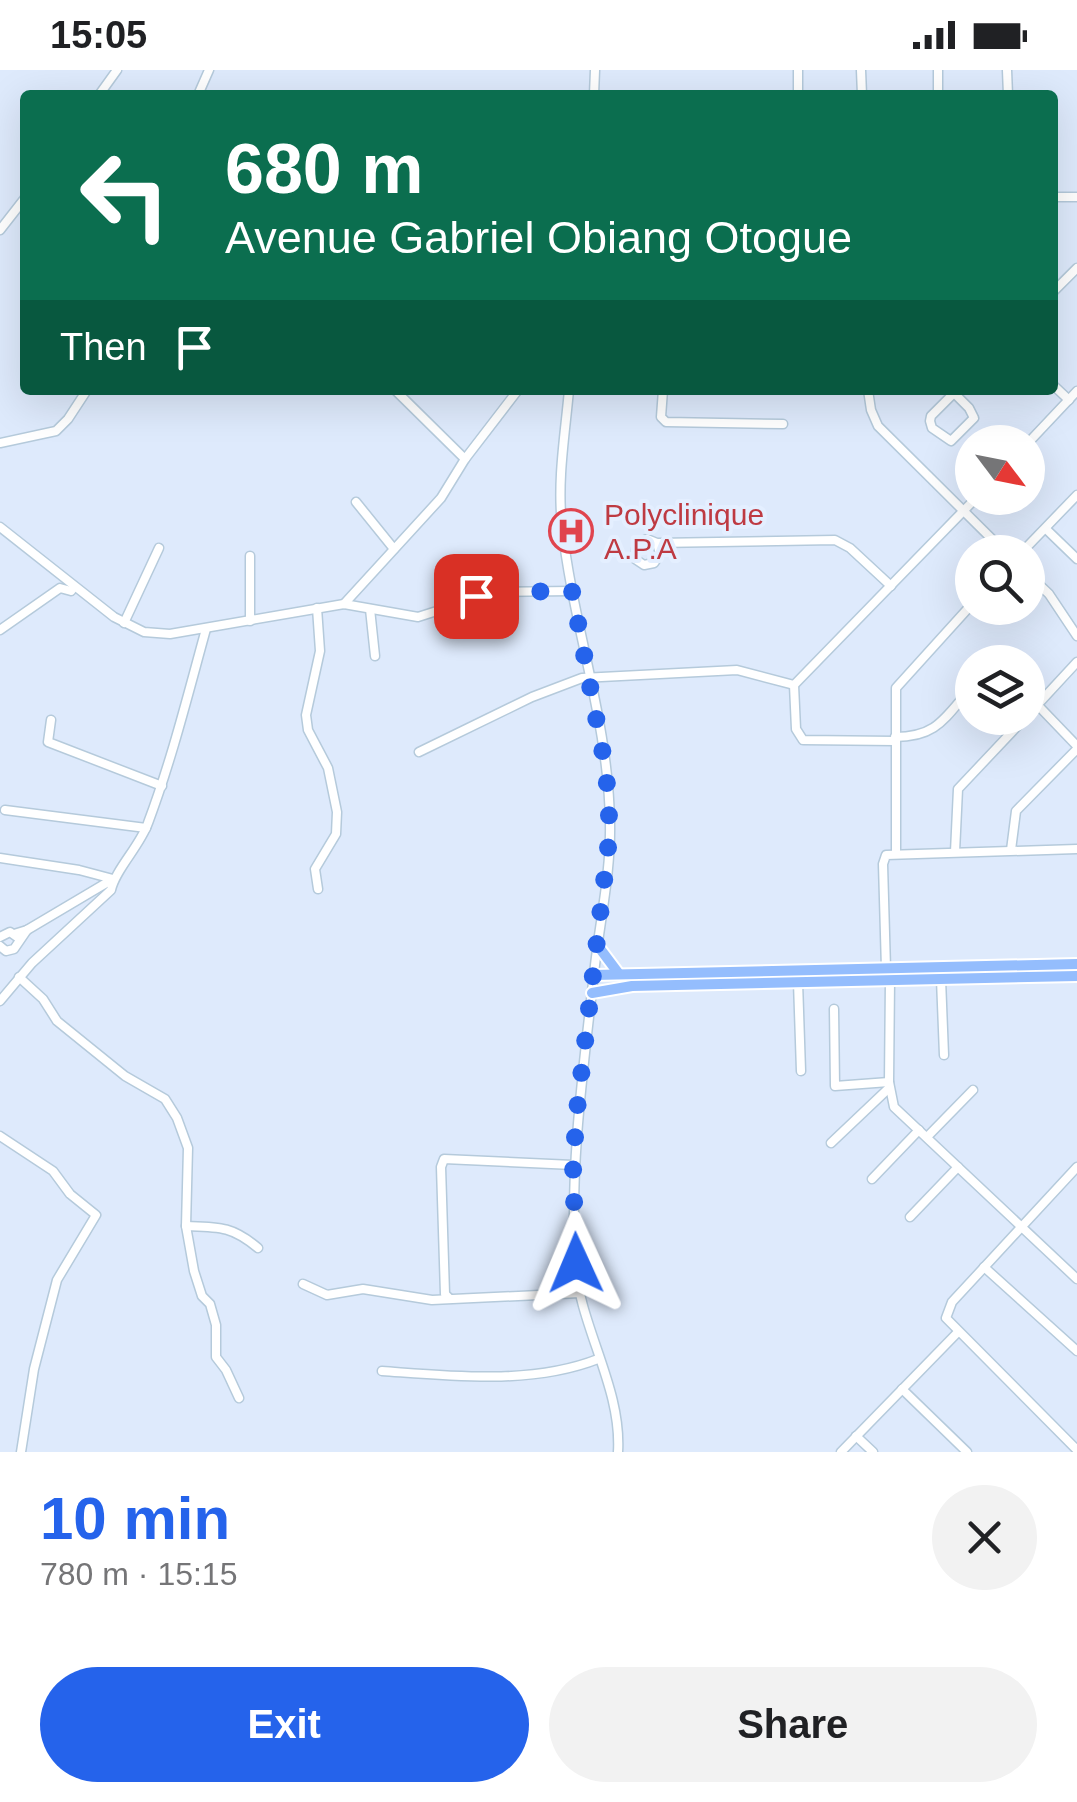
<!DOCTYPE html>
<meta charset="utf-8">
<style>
body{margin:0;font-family:Helvetica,sans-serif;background:#f2f2f2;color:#202124;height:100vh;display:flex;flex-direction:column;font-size:38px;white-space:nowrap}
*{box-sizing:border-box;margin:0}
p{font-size:32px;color:#757577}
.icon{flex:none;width:55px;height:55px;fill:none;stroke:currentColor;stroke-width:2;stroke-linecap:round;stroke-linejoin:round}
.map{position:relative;height:1382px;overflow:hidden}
.details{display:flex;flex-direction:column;background:#fff;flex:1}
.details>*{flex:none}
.hud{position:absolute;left:20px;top:20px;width:1038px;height:305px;border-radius:10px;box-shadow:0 10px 40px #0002;background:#0b6e4f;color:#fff;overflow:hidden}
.needle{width:65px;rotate:122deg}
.controls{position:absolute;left:955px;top:355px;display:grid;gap:20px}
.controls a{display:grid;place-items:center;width:90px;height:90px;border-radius:50%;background:#fff;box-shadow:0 10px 40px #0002;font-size:50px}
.pin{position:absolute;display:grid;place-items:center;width:85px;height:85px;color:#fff;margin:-42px;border-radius:20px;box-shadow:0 5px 15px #0006}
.me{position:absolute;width:110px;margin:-55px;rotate:359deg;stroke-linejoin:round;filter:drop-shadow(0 0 8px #0008)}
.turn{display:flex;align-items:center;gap:35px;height:210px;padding:0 40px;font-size:45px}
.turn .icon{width:130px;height:130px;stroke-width:2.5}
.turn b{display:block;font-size:70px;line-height:85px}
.then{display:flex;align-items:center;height:95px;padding:0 40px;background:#0003;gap:20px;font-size:38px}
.round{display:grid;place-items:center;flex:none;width:105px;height:105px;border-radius:52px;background:#f2f2f2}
.overview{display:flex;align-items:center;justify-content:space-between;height:170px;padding:0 40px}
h1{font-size:60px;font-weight:700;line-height:75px;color:#2563eb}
.cta{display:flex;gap:20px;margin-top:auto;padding:20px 40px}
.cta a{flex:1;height:115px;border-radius:60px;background:#2563eb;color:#fff;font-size:40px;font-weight:700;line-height:115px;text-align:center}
.cta a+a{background:#f2f2f2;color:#202124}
.status{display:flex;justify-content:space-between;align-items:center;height:70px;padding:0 50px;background:#fff;direction:ltr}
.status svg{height:28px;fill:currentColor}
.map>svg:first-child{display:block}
</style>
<div class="status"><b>15:05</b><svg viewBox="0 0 49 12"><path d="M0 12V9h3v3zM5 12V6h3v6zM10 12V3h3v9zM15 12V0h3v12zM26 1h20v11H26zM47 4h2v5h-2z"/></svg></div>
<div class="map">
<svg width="1077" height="1382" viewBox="0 0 1077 1382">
<rect width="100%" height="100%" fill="#deeafc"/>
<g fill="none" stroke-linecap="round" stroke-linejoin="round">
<g stroke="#b5cadb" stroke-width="11">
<g id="minor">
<path d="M861,0L862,25"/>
<path d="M938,0V25"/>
<path d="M1007,0L1008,25"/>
<path d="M99,25L117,0"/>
<path d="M198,25L209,0"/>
<path d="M594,25L595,0"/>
<path d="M798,25V0"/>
<path d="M1052,127H1077"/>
<path d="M0,160L25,128"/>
<path d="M1052,223L1077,198"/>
<path d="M1052,314L1069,330"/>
<path d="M395,320L465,389"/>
<path d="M569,320C565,365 557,410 562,456C573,556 609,653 610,754C611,804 599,855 594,904C583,1001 570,1094 575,1191C579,1256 622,1317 618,1382"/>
<path d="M663,320L661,347L666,352L783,354"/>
<path d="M868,320L871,340L878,356L1005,482"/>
<path d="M954,323L969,338L974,348L951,371L932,358L930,351L931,346L957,320"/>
<path d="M0,373L56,361L68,349L87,320"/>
<path d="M1028,373L1077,321"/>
<path d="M356,432L394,479"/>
<path d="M0,457L114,547L144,562L170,564L344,534L418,547L496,522L572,521"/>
<path d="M1046,459L1077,489"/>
<path d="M657,473L660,484L654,493L644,495L635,489L637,473L647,469L657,473L835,470L850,478L891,516"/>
<path d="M1022,482L1077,425"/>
<path d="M1028,504L1049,524L1077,566"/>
<path d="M344,534L441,428L465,389L518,320"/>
<path d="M317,538L320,581L306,645L308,660L328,698L337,742L336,764L315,799L318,819"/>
<path d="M370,539L375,586"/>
<path d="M250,551V486"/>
<path d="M124,553L159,478"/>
<path d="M0,560L60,518L71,521L74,517"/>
<path d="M794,615L976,428"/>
<path d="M794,615L796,659L803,670L895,671"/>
<path d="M1028,625L1077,676"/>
<path d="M1028,645L1077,592"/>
<path d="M51,650L48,672L162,716"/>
<path d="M895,667C938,667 945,647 972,617"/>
<path d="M419,682L532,627L582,608L737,600L794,615"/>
<path d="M5,740L146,758"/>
<path d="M1011,780L1016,741L1077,679"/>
<path d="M955,782L958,719L1025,648"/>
<path d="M896,783V618L972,534"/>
<path d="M0,788L79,800L113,809"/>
<path d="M14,864L27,860L113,809"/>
<path d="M0,867L10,862L17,867"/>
<path d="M0,876L6,881L14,879L27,860"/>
<path d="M886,899L883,794L886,785L1077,779"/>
<path d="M19,907L43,929L57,951L125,1006L165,1029L177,1048L188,1078L186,1156L194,1201L202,1226L210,1234L216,1255V1287L226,1300L239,1328"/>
<path d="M941,909L944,985"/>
<path d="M890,910L889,1012L894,1037L1077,1209"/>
<path d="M798,912L801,1001"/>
<path d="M0,931L32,893L111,820C115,800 140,776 148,753C172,689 188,624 206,559"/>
<path d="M834,939L835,1016L889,1012"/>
<path d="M0,1066L53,1101L70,1124L96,1145L57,1210L34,1299L21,1382"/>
<path d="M927,1067L973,1020"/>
<path d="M831,1073L889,1018"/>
<path d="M1077,1097L952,1232L946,1248L1077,1380"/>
<path d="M872,1109L919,1060"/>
<path d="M910,1147L958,1097"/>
<path d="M186,1156C219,1157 232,1156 258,1178"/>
<path d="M984,1197L1077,1281"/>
<path d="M303,1214L327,1225L363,1219L432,1230L580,1223"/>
<path d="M449,1228L445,1224L441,1097L444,1089L573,1095"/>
<path d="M382,1301C452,1306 532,1315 598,1289"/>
<path d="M902,1319L967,1382"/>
<path d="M856,1366L873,1382"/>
<path d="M841,1382L958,1262"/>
</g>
</g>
<g stroke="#fff" stroke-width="14">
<g id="major">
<path d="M598,876L619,904"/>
<path d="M594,905L1077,894"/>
<path d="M592,923L632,916L1077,906"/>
</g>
</g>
<use href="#minor" stroke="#fff" stroke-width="8"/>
<use href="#major" stroke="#94bdfd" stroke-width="10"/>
</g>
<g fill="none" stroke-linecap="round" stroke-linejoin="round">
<path stroke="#2563eb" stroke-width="18" stroke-dasharray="0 32.4" d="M476,526L496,522L572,521L606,700L610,761L577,1040L573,1095L576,1193"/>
</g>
<defs>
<g id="hospital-ring" transform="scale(2.25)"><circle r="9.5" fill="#e4efff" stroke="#e0444e" stroke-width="1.5"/><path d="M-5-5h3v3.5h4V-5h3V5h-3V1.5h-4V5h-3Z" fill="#e0444e"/></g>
</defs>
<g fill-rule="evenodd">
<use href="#hospital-ring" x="571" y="461"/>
</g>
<g text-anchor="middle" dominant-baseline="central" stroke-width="8" stroke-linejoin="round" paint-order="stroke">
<g font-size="30" fill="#be3a42" stroke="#e4efff" text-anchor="start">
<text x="604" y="444">Polyclinique<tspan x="604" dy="34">A.P.A</tspan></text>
</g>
</g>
</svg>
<div class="controls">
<a><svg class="needle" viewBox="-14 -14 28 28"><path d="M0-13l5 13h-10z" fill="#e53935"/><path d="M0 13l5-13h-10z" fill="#757577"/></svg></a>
<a><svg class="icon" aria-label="search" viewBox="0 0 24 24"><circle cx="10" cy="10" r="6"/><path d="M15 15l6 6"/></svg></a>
<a><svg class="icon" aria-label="layers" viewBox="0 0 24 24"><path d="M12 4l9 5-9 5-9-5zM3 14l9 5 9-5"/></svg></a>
</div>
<div class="pin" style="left:476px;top:526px;background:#d93025"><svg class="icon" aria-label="arrive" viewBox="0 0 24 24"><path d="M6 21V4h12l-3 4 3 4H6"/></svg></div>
<svg class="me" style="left:576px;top:1193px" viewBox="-20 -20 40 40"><path d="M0-17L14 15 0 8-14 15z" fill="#2563eb" stroke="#fff" stroke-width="4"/></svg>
<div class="hud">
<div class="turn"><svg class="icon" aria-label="left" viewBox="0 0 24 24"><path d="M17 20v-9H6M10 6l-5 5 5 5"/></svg><div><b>680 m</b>Avenue Gabriel Obiang Otogue</div></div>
<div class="then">Then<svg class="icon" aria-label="arrive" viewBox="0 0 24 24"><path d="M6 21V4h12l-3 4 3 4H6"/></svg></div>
</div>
</div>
<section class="details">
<div class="overview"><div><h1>10 min</h1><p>780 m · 15:15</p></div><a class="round"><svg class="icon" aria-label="close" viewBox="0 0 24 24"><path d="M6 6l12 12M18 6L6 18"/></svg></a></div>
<div class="cta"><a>Exit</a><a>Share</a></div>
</section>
